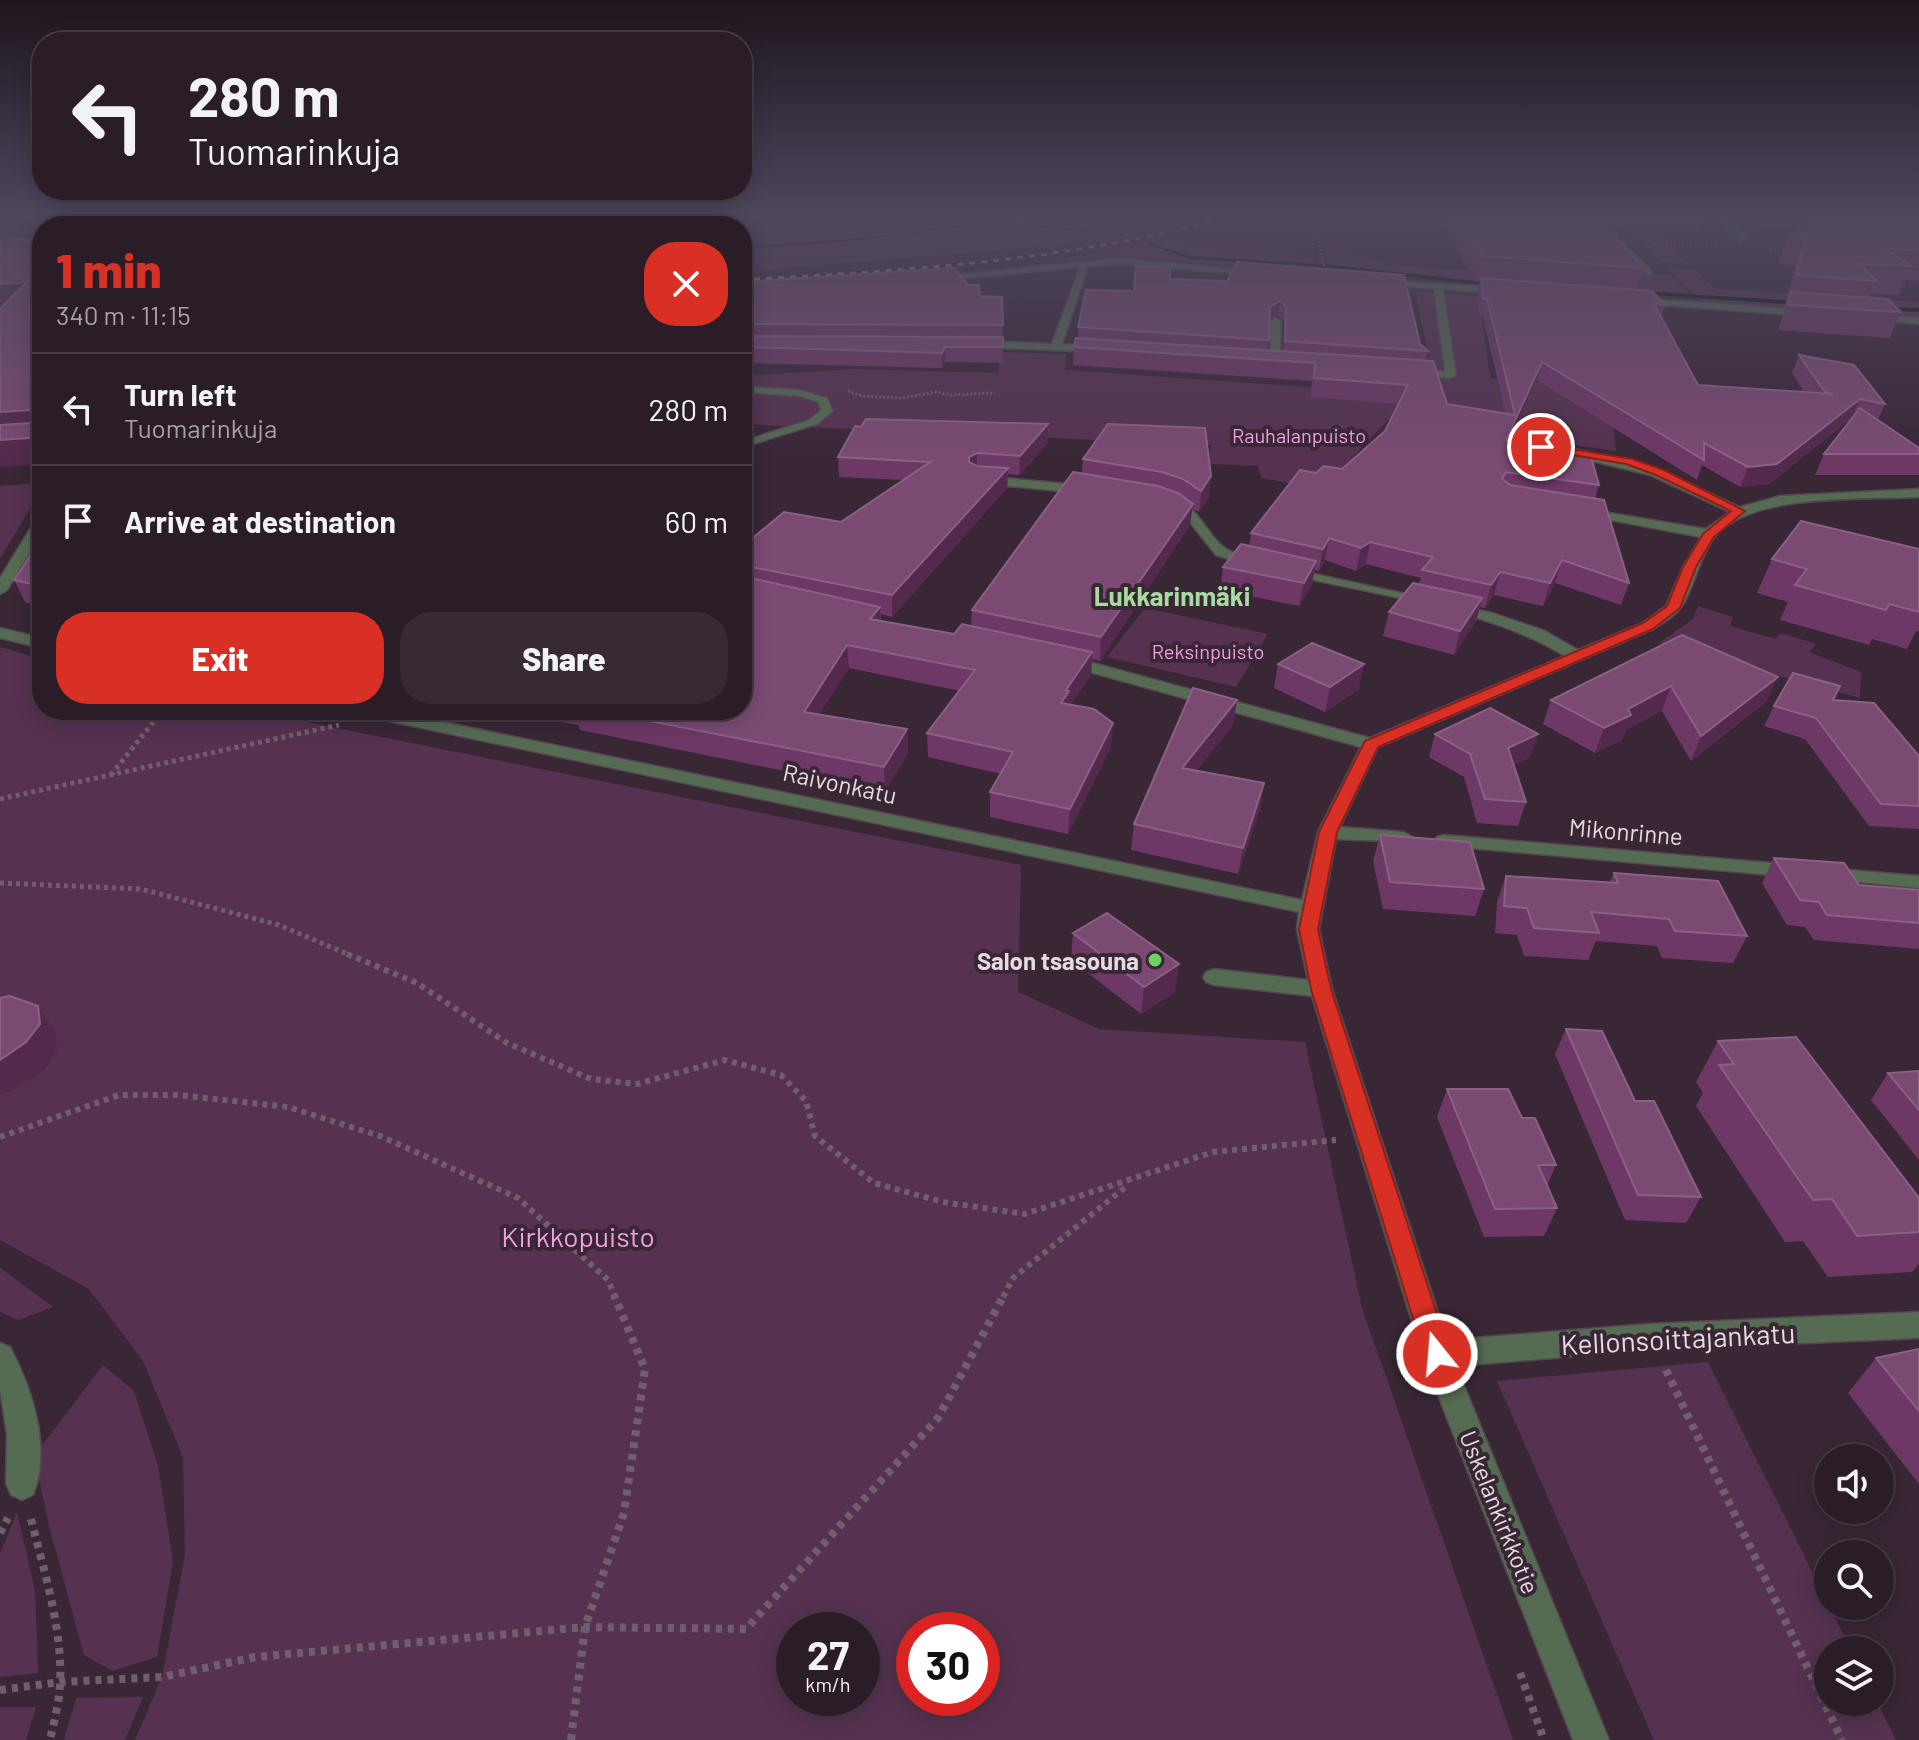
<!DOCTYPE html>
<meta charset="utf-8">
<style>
body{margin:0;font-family:Barlow,sans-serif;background:#372a34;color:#f1f3f6;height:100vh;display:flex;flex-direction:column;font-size:30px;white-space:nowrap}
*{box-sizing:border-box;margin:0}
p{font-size:26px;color:#a6a2a8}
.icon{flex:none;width:44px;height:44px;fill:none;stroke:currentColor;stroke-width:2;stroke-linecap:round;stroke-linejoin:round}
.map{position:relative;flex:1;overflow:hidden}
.sheet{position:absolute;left:32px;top:216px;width:720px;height:504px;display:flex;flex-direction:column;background:#2b1d28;border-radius:32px;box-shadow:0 4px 20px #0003,0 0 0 2px #473b45}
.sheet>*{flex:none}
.guide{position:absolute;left:32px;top:32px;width:720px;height:168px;border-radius:32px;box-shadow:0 4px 20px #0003,0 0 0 2px #473b45;background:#2b1d28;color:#f1f3f6;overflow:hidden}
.fabs{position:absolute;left:1814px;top:1444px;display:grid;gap:16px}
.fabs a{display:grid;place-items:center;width:80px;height:80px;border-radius:50%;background:#2b1d28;box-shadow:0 4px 20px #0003,0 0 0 2px #473b45;font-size:40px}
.speed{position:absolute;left:776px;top:1612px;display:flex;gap:16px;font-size:40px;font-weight:700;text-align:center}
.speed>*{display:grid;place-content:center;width:104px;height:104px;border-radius:50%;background:#2b1d28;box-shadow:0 4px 20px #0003,0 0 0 2px #473b45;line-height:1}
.speed small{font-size:20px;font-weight:400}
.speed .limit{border:12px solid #d22;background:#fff;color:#111}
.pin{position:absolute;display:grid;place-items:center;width:68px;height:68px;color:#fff;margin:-34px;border:4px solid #fff;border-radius:50%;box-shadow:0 2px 8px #0007}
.me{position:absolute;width:88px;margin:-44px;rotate:343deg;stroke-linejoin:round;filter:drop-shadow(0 0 6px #0008)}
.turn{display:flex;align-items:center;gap:28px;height:168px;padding:0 24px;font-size:36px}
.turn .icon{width:104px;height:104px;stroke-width:2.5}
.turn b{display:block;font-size:56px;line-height:68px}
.round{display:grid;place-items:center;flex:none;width:84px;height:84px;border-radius:32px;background:#372a34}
.headline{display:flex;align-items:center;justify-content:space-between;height:136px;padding:0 24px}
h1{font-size:48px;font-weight:800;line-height:60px;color:#d93025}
.cta{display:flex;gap:16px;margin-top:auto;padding:16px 24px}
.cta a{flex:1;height:92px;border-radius:32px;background:#d93025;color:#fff;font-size:32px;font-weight:800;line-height:92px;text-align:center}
.cta a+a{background:#372a34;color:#f1f3f6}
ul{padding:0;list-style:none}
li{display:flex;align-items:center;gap:24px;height:112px;padding:0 24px;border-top:2px solid #473b45}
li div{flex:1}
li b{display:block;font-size:30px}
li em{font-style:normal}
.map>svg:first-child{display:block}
</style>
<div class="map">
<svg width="1919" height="1740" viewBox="0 0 1919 1740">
<rect width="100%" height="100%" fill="#392736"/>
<g fill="#563250" fill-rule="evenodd">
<path d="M397,214C466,214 533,223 602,226H449Z"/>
<path d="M1638,214L1660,232L1654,233L1688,264L1663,263L1617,216Z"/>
<path d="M987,218L1191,223L1118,240L742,272V226H710L715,222L842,228Z"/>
<path d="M1172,239L1203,248L1312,256L1315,261L1314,274L1154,259L1110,258L1051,261Z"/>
<path d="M1336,251L1382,261L1385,266L1625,276L1624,273L1671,275L1688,293L1486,282L1328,264L1326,253Z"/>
<path d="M1668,268L1694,269L1716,289L1919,302V318L1703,303Z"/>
<path d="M1415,291L1479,296L1490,378L1609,387L1616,451L1389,419L1322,489L1261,478L1258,466L1209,464L1211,445L742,424V376L851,369L998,373L1000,352L1066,354L1065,370L1437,396Z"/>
<path d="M42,483V488L0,559V486Z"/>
<path d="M1698,606L1733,617L1730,626L1776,639L1781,633L1816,644L1809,652L1861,672L1860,698L1659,643L1693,619Z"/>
<path d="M1145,608L1268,634L1236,687L1107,657Z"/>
<path d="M0,647L42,659V710H246L1021,865L1018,992L1099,1029L1305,1042L1362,1308L1513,1740H135L162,1677L185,1555L183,1457L143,1361L89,1289L0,1240ZM794,1630H862V1698H794ZM914,1630H982V1698H914Z"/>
<path d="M0,1268L2,1269L53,1307L19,1320L0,1312Z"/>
<path d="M1708,1362L1851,1650H1828V1702H1877L1896,1740H1654L1497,1381Z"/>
<path d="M103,1365L134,1391L158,1466L173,1561L157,1657L112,1671L84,1655L49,1526L34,1456Z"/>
<path d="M17,1512L35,1591L38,1673L0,1677V1554Z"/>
<path d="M143,1697L125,1740H64L76,1698Z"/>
<path d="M0,1707H36L26,1740H0Z"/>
</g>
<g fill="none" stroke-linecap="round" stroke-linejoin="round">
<g fill="#011800" fill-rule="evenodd">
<path d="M426,214H433L475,226H468Z"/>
<path d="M1008,223L1116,233L1114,234L1008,225L971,226L840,242L742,249V247L840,240L971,224Z"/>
<path d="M1149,243L1192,256L1333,265L1500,284L1497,286L1333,269L1191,259L1149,245Z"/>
<path d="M1637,291L1800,301L1803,303L1800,305L1639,294Z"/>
<path d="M1880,307L1919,308V312L1882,310Z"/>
</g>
<g stroke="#554452" stroke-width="3">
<g id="minor">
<path d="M738,214H747L734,226H725Z"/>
<path d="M1584,214H1592L1652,271V275H1646Z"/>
<path d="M1709,214H1718L1749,237L1738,242L1740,237Z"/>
<path d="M1810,214H1849L1852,216L1848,218Z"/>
<path d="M1119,258L1264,272L1260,275L1119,264L1088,266L1062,344L1105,347L1106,349L1101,352L978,347L973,344L978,341L1052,344L1080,267L933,281L929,278Z"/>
<path d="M1377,280L1504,288L1509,291L1504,294L1443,289L1456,375L1451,378L1413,375L1408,372L1409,370L1445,371L1434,289L1380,285Z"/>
<path d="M1635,298L1811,310L1816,313L1811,316L1632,303Z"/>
<path d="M1871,314L1919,318V324L1868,319Z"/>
<path d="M1276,318L1281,321L1280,362L1275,365L1270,362L1271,321Z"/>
<path d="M742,386L800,390L827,398L833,411L817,424L753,444V438L809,420L821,410L818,402L799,396L742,392Z"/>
<path d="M1563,446L1658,470L1740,507L1780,496L1919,489V497C1865,500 1747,492 1713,539C1699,558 1692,596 1678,611C1672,618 1661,624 1653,629L1378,747L1340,827L1404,832L1414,838L1411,842L1336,839L1319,929L1332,989L1447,1340L1650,1324L1919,1312V1338L1650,1350L1456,1366L1609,1740H1573L1422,1354L1312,996L1214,985L1206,982L1203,977L1206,972L1214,969L1308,980L1297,929L1299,912L360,715L352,710H385L1302,900L1318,832L1361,747L1061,664L1059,661L1067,656L1370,738L1565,656C1485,607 1373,595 1283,573V567L1492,613L1545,631L1578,650L1643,623L1666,606L1683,567L1701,537L1584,515L1577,511L1579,508L1706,529L1730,512L1650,475L1559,453V447Z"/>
<path d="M982,476L1090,486L1096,490L1090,494L978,483V477Z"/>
<path d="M1163,500C1198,496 1204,536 1228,550C1239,556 1254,556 1264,564L1257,568L1216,555L1185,516L1163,506Z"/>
<path d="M42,517V532L7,590L0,594V578L35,521Z"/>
<path d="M0,628L42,638V648L0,638Z"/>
<path d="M1444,835L1795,865L1805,871L1795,877L1437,845L1434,841L1437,837Z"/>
<path d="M1826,868L1919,876V888L1819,878L1816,874Z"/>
<path d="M0,1343L10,1347C32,1388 52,1449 33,1495L22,1500L11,1495L6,1484L7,1434L0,1390Z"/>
</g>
</g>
<g stroke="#6f5f6d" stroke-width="2" stroke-dasharray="2 2" stroke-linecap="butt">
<path d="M1311,214L1326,274"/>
<path d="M1759,217L1793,218"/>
<path d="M1762,224L1792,225"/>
<path d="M1654,244L1716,246"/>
<path d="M1766,248L1782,249L1790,243"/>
</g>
<path stroke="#6f5f6d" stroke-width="3" stroke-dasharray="2 2" stroke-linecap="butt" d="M848,391L862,396L902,398L936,392L952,395L995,393"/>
<g stroke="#6f5f6d" stroke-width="5" stroke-dasharray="4 4" stroke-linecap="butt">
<path d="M111,775L163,710"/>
<path d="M0,799L339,725"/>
<path d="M0,883L141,889L279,925L352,956"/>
</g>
<g stroke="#6f5f6d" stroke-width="6" stroke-dasharray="5 5" stroke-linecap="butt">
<path d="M347,954L417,983L507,1043L591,1079L637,1084L725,1060L781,1075L806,1101L815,1136L874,1183L943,1202L1025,1214L1213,1152L1336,1140"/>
<path d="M0,1137L119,1095H178L288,1107L380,1136L518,1198L608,1280L615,1297"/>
<path d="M1003,1297L1013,1278L1128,1185"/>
</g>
<g stroke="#6f5f6d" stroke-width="8" stroke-dasharray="6 6" stroke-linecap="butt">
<path d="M1666,1370L1842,1740"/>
<path d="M31,1519C44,1572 63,1629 60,1685C59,1703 54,1722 50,1740"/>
<path d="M0,1533L8,1518"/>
<path d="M1520,1673L1544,1740"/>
<path d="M0,1690L60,1682L162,1677L255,1657L585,1627L746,1629L938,1418L1004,1295"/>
<path d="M571,1740L585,1627L624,1513L645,1369L614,1295"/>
</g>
<use href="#minor" fill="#556b52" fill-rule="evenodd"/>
<path stroke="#9d8f9b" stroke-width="3" stroke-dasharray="6 6" stroke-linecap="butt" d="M742,280C910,270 1075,261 1238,214"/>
</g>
<g fill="#6d3866" fill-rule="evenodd">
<path d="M518,214H734L730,217L708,216L701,221L519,218Z"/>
<path d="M747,214H826L821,220L748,217Z"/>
<path d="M1110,214H1167V217Z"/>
<path d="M1441,214H1704L1699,230L1610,227L1596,214L1595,215L1643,268L1637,290L1665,305L1661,317L1698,385L1804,392L1792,373L1799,355L1885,404L1878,420L1919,454V475H1815L1824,454L1852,418L1769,484L1740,487L1702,465L1697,480L1537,380L1509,441L1599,485L1595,499L1629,583L1621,605L1555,583L1543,606L1494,595L1485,608L1480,607L1476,621L1454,655L1383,636L1389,612L1419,584L1421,578L1366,564L1356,571L1325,560L1319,571L1315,570L1312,584L1299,606L1220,590L1223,567L1249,546L1251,533L1316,473L1342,469L1385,431L1399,404L1311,397L1312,381L1073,365L1074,347L1078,338V327L1134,291L1170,279L1227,281L1420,344L1428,351L1426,361L1447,404L1505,413L1483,316L1479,315L1477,295L1480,282L1476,281L1475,269H1468ZM1278,315L1284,321L1283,351L1268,350L1270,320Z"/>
<path d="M1919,214V281L1906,280L1899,295L1871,294L1870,298L1901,312L1890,338L1778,330L1786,305H1785L1795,266L1778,264L1788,237Z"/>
<path d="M742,282L968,285L980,296L1002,297L1003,363L945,362L942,368L742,363Z"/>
<path d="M1205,428L1209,497L1199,512L1192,508L1190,525L1100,661L1092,659L1091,675L1070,705L1111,747L1068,834L990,817V792L1001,774L928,757L927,733L960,691L849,668L819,714L907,729L908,753L885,791L580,730L578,725L493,710H742V547L841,522L903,480L839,477L838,457L1048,443L1019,475L1008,474L1007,488L892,617L881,614V621L954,634L971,626L972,610L1082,473L1083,459Z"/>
<path d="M42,540V606L25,602L14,580Z"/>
<path d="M1919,549V632L1916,631L1907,649L1872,639L1869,645L1780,620L1788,602L1757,593L1772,559Z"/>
<path d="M1682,635L1767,701L1691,761L1662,711L1626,730L1622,740L1595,753L1543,724L1551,700Z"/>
<path d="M1278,664L1359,689L1325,712L1274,688Z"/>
<path d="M1237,700L1233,725L1196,771L1264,783L1260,809L1238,874L1131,850L1134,824Z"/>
<path d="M1833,700L1919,756V829L1869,826L1805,739L1764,726L1774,706Z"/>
<path d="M1435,734H1538L1530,757L1513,765L1526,802L1518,826L1477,823L1464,777L1429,757Z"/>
<path d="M1380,835L1484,889L1475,916L1383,909L1373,861Z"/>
<path d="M1774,858L1859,885L1919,890V949L1814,940L1805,927L1787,925L1762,883Z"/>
<path d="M1614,873L1747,936L1733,963L1662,958L1657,946L1596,941L1588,960L1524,956L1517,935L1495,933L1497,902L1506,876L1610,882Z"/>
<path d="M1073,933L1175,992L1141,1014L1071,960Z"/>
<path d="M1566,1029L1635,1101L1701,1197L1686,1223L1625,1220L1555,1054Z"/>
<path d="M1718,1041L1919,1198V1264L1912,1272L1828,1277L1803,1241L1785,1242L1696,1106L1703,1093L1696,1082Z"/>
<path d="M1919,1071V1160L1871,1100L1888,1073Z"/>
<path d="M1447,1089L1522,1118L1556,1165L1547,1186L1557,1208L1544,1236L1484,1237L1437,1117Z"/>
<path d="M1919,1349V1484L1848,1393L1876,1358Z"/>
</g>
<g fill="#532a4d">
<path d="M373,214H381L382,222L376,223V226H368Z"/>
<path d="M700,214H707L708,216L701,221Z"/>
<path d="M172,218L175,226H159Z"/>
<path d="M27,282L36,303L0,306V284Z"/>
<path d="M1280,301L1278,315L1268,321L1270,307Z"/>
<path d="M945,347V362L942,368V353Z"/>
<path d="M1542,362L1537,380L1500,460L1506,440Z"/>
<path d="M1860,399L1852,418L1769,484L1740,487L1748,467Z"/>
<path d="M31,410L42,435L0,438V412Z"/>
<path d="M1048,424V443L1019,475L1020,456Z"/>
<path d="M42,437V464L0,467V440Z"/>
<path d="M977,453V472L969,476V457Z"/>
<path d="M1008,468L1007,488L892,617V595Z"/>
<path d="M1211,476L1209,497L1199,512L1201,491Z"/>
<path d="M1193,504L1190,525L1100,661L1101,637Z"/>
<path d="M1329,538L1325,560L1319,571L1323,549Z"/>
<path d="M1370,542L1366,564L1356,571L1361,548Z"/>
<path d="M1562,560L1555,583L1543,606L1550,583Z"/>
<path d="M1316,561L1312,584L1299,606L1304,583Z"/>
<path d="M1500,572L1494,595L1485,608L1491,585Z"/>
<path d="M1482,598L1476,621L1454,655L1460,631Z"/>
<path d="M880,607L881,629L870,619Z"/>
<path d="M847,645L849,668L806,735L804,712Z"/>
<path d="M1092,652L1091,675L1067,709L1061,703L1066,690Z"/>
<path d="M1364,664L1359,689L1325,712L1330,687Z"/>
<path d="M1778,677L1767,701L1691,761L1701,736Z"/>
<path d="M1671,686L1662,711L1626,730L1622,740L1595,753L1604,728L1628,709Z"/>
<path d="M1237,700L1233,725L1178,793L1182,768Z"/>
<path d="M1113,723L1111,747L1068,834L1070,809Z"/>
<path d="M907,729L908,753L885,791L884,767Z"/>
<path d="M1538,734L1530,757L1500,772L1508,748Z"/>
<path d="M1264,783L1260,809L1238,874L1243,848Z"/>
<path d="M1179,964L1175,992L1141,1014L1144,987Z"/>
<path d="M38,1006L56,1033L57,1051L44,1070L16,1089L0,1095V1060Z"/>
</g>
<g fill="#7a4a73" stroke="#8b6085" stroke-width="2">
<path d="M274,214H373V226H242L262,217H272Z"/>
<path d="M1457,214H1594L1643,268L1482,256L1480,244H1474Z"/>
<path d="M1821,214H1919V251L1883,247L1912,266L1859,264L1877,281L1796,275L1805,239L1788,237Z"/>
<path d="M172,218L159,226H83L94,220Z"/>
<path d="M42,238V437L0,440V425L33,423L34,413L31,410L0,412V309L27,282L0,284V240Z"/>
<path d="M1237,262L1404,275L1420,344L1428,351L1285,341L1286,307L1280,301L1270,307L1269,340L1078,327L1086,290L1134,291L1136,266L1170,267V279L1227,281Z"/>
<path d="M954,268L968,285H979L980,296L1002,297L1003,325L742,324V282Z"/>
<path d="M1481,278L1652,291L1665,305L1654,304L1698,385L1833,394L1825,392L1799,355L1854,365L1885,404L1860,399L1777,464L1748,467L1704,443V460L1542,362L1506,440L1590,453L1599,485L1506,472L1502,479L1510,485L1604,500L1629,583L1562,560L1550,583L1500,572L1491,585L1422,570L1433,557L1370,542L1361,548L1329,538L1323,549L1251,533L1300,470L1316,473L1324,466L1342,469L1385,431L1408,385L1314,378L1315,363L1074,347L1076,338L1433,361L1447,404L1515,415L1487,299H1483Z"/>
<path d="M1791,292L1888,299L1901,312L1788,305Z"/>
<path d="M742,336L1003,337V347H945L942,353L742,347Z"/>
<path d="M1860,408L1919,448V454H1824Z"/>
<path d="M866,419L1048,424L1020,456L977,453L969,457V462L977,466L1008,468L892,595L742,565V547L784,512L841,522L930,462L838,457L855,426L861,427Z"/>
<path d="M1108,424L1205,428L1211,476L1201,491L1183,479L1162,472L1083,459Z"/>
<path d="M1073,472L1158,486L1178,493L1193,504L1101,637L972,610Z"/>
<path d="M1801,521L1919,549V612L1889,604L1886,610L1795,585L1807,569L1772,559Z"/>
<path d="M41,540H42V586L14,580Z"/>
<path d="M1241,544L1316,561L1304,583L1223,567Z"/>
<path d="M742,576L880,607L870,619L954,634L962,624L1092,652L1066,690L1069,691L1061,703L1094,709L1113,723L1070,809L990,792L1013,752L927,733L975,670L847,645L804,712L907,729L884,767L594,710H742Z"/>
<path d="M1413,583L1482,598L1460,631L1389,612Z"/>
<path d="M1682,635L1778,677L1701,736L1671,686L1628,709L1631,715L1604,728L1551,700Z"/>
<path d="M1312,643L1364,664L1330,687L1278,664Z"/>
<path d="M1793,673L1840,686L1833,700L1874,703L1919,756V806L1881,804L1816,718L1774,706Z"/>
<path d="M1193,688L1237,700L1182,768L1264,783L1243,848L1134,824Z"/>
<path d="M1490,708L1538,734L1508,748L1526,802L1485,799L1470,754L1435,734Z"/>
<path d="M1380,835L1470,842L1484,889L1390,882Z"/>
<path d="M1774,858L1844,863L1859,885L1919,890V923L1827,915L1819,902L1800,900Z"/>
<path d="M1614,873L1718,881L1747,936L1675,931L1669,919L1591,912L1599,933L1534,928L1527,908L1504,906L1506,876L1618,883Z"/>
<path d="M1107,913L1179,964L1144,987L1073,933Z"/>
<path d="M10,996L38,1006L40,1024L26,1042L0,1060V998Z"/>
<path d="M1566,1029L1602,1031L1635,1101H1654L1701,1197L1638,1195Z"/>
<path d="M1796,1037L1919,1198V1232L1857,1236L1832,1199L1813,1200L1719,1065L1734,1064L1718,1041Z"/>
<path d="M1919,1071V1110L1888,1073Z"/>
<path d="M1447,1089H1508L1522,1118H1535L1556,1165H1538L1557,1208L1495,1209Z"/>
<path d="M1919,1349V1411L1876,1358Z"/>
</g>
<linearGradient id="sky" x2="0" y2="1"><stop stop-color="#1f151e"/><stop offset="0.47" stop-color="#4e475d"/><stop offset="1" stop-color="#4e475d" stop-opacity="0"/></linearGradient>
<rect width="1919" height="458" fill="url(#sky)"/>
<path fill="#d93025" stroke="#8d1f18" stroke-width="2" d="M1541,444L1632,459L1664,470L1745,511L1714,537L1696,567L1680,608L1653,629L1378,747L1337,832L1318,929L1331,989L1450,1354L1446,1363L1437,1366L1427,1363L1424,1354L1311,989L1299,929L1319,832L1365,741L1643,623L1667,606L1683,567L1703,534L1731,511L1656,475L1626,464L1537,449L1535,447Z"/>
<circle fill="#6dd361" stroke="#392736" stroke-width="3" cx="1155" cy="960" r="8"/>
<g text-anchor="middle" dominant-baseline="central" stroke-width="8" stroke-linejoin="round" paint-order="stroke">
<g font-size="20" fill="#f19de3" stroke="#392736">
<text x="1299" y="435">Rauhalanpuisto</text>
<text x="1208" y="651">Reksinpuisto</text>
</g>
<g font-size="24" fill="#e6dbe4" stroke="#392736">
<text transform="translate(840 783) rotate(12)">Raivonkatu</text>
<text transform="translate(1626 831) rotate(5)">Mikonrinne</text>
<text transform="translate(1500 1512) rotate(68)">Uskelankirkkotie</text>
</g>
<g font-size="24" font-weight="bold" fill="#e6dbe4" stroke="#392736" text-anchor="end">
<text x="1139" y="960">Salon tsasouna</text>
</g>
<g font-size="26" font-weight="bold" fill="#a6dc9f" stroke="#392736">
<text x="1172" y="595">Lukkarinmäki</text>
</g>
<g font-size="28" fill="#f19de3" stroke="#392736">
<text x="578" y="1236">Kirkkopuisto</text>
</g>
<g font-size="28" fill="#e6dbe4" stroke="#392736">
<text transform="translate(1678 1338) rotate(-3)">Kellonsoittajankatu</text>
</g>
</g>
</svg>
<div class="fabs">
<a><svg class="icon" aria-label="sound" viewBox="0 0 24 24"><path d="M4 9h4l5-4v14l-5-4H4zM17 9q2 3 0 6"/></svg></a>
<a><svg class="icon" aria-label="search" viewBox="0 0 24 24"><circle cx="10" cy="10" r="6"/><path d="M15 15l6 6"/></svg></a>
<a><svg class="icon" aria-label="layers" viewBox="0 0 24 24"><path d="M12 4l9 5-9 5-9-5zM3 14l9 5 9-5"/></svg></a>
</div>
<div class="speed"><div>27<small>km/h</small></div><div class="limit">30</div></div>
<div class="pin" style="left:1541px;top:447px;background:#d93025"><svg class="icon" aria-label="arrive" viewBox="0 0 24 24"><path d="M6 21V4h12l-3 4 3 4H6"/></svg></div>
<svg class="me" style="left:1437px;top:1354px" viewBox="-20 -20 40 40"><circle r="17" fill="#d93025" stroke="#fff" stroke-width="3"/><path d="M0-11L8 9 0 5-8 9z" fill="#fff"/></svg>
<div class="guide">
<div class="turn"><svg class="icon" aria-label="left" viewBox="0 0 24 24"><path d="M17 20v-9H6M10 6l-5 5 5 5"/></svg><div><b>280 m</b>Tuomarinkuja</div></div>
</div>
<section class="sheet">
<div class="headline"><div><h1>1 min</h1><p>340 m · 11:15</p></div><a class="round" style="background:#d93025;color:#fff"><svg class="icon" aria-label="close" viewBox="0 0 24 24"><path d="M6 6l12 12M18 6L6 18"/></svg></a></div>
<ul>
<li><svg class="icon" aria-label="left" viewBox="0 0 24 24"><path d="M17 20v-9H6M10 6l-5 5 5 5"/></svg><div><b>Turn left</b><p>Tuomarinkuja</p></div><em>280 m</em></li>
<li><svg class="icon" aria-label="arrive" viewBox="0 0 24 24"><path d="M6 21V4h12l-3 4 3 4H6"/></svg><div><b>Arrive at destination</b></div><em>60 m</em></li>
</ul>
<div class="cta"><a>Exit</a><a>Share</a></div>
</section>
</div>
